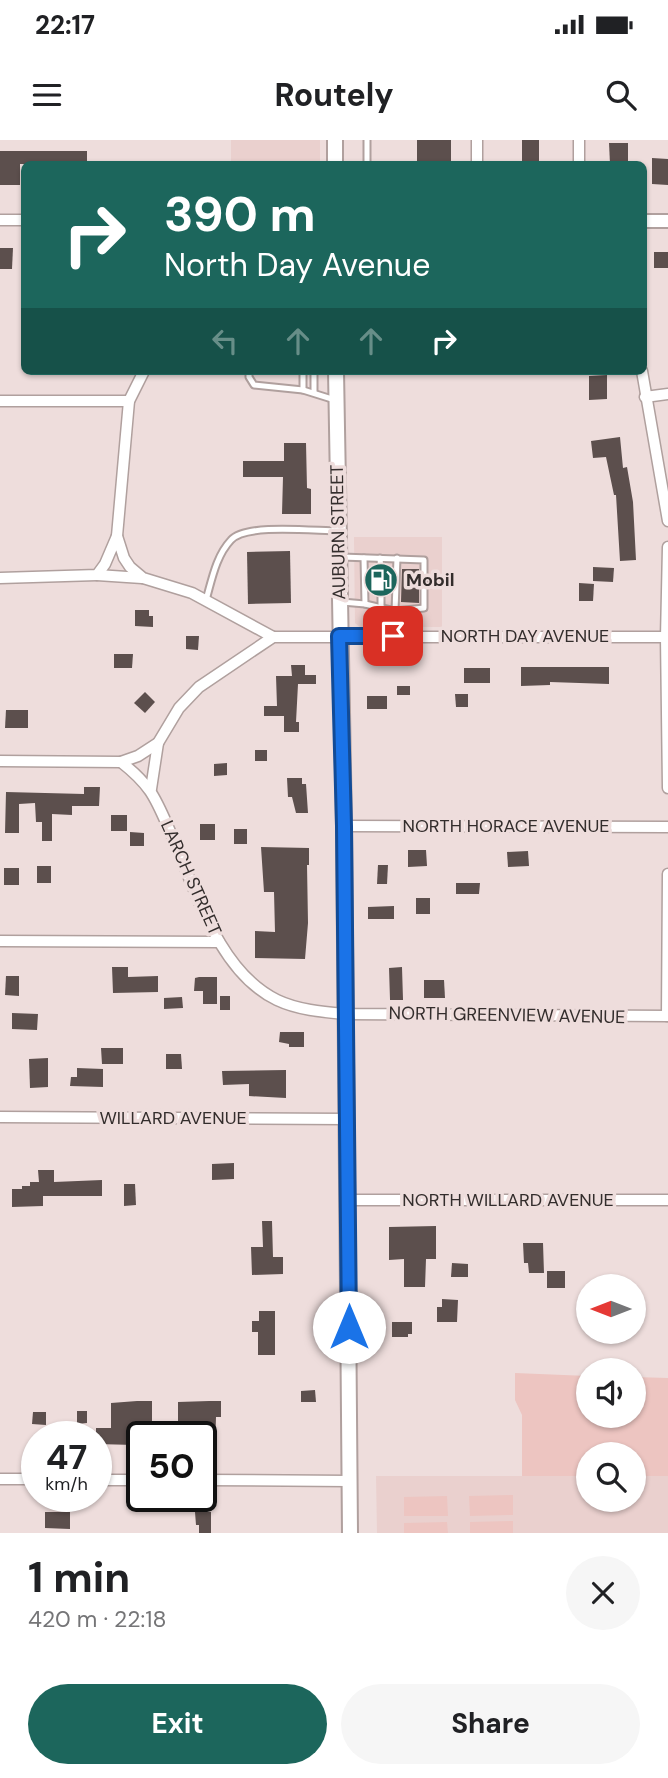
<!DOCTYPE html>
<meta charset="utf-8">
<style>
body{margin:0;font-family:"DM Sans",sans-serif;background:#f6f6f6;color:#202124;height:100vh;display:flex;flex-direction:column;font-size:26px;white-space:nowrap}
*{box-sizing:border-box;margin:0}
p{font-size:23px;color:#757577}
.icon{flex:none;width:38px;height:38px;fill:none;stroke:currentColor;stroke-width:2;stroke-linecap:round;stroke-linejoin:round}
.map{position:relative;height:1393px;overflow:hidden}
.panel{display:flex;flex-direction:column;background:#fff;flex:1}
.panel>*{flex:none}
.hud{position:absolute;left:21px;top:21px;width:626px;height:214px;border-radius:10px;box-shadow:0 2px 5px #0004;background:#1c665c;color:#fff;overflow:hidden}
.needle{width:46px;rotate:270deg}
.controls{position:absolute;left:576px;top:1134px;display:grid;gap:14px}
.controls a{display:grid;place-items:center;width:70px;height:70px;border-radius:50%;background:#fff;box-shadow:0 2px 5px #0004;font-size:35px}
.speed{position:absolute;left:21px;top:1281px;display:flex;gap:14px;font-size:35px;font-weight:700;text-align:center}
.speed>*{display:grid;place-content:center;width:91px;height:91px;border-radius:50%;background:#fff;box-shadow:0 2px 5px #0004;line-height:1}
.speed small{font-size:18px;font-weight:400}
.speed .limit{border:4px solid #111;border-radius:10px;background:#fff;color:#111}
.pin{position:absolute;display:grid;place-items:center;width:60px;height:60px;color:#fff;margin:-30px;border-radius:14px;box-shadow:0 4px 10px #0006}
.me{position:absolute;width:77px;margin:-38px;rotate:0deg;stroke-linejoin:round;filter:drop-shadow(0 0 5px #0008)}
.turn{display:flex;align-items:center;gap:24px;height:147px;padding:0 28px;font-size:32px}
.turn .icon{width:91px;height:91px;stroke-width:2.5}
.turn b{display:block;font-size:49px;line-height:60px}
.lanes{display:flex;align-items:center;height:66px;padding:0 28px;background:#0003;justify-content:center;gap:35px;direction:ltr}
.lanes .off{opacity:.35}
.round{display:grid;place-items:center;flex:none;width:74px;height:74px;border-radius:37px;background:#f6f6f6}
.head{display:flex;align-items:center;justify-content:space-between;height:119px;padding:0 28px}
h1{font-size:42px;font-weight:700;line-height:52px}
.primary-button{display:flex;gap:14px;margin-top:auto;padding:14px 28px}
.primary-button a{flex:1;height:80px;border-radius:42px;background:#1c665c;color:#fff;font-size:28px;font-weight:700;line-height:80px;text-align:center}
.primary-button a+a{background:#f6f6f6;color:#202124}
.status{display:flex;justify-content:space-between;align-items:center;height:49px;padding:0 35px;background:#fff;direction:ltr}
.status svg{height:19px;fill:currentColor}
header{display:flex;justify-content:space-between;align-items:center;height:91px;padding:0 28px;background:#fff;font-size:32px;font-weight:700}
.map>svg:first-child{display:block}
</style>
<div class="status"><b>22:17</b><svg viewBox="0 0 49 12"><path d="M0 12V9h3v3zM5 12V6h3v6zM10 12V3h3v9zM15 12V0h3v12zM26 1h20v11H26zM47 4h2v5h-2z"/></svg></div>
<header><svg class="icon" aria-label="menu" viewBox="0 0 24 24"><path d="M4 6h16M4 12h16M4 18h16"/></svg>Routely<svg class="icon" aria-label="search" viewBox="0 0 24 24"><circle cx="10" cy="10" r="6"/><path d="M15 15l6 6"/></svg></header>
<div class="map">
<svg width="668" height="1393" viewBox="0 0 668 1393">
<rect width="100%" height="100%" fill="#eedddc"/>
<g fill="#ead0ce">
<rect x="231" y="0" width="89" height="24"/>
<path d="M354,397H442V487H360L355,483Z"/>
<path d="M376,1336H588V1360H634V1336H668V1393H377Z"/>
</g>
<g fill="#edc5c1">
<path d="M515,1233L588,1236V1276H634V1237L668,1238V1336H634V1314H588V1336H522V1275L515,1260Z"/>
<path d="M513,1355V1375L470,1376L469,1356Z"/>
<path d="M447,1356L448,1376H404V1357Z"/>
<path d="M513,1381V1393H470V1382Z"/>
<path d="M447,1382L448,1393H404V1383Z"/>
</g>
<g fill="#5c4f4d">
<rect x="417" y="0" width="34" height="24"/>
<rect x="522" y="0" width="17" height="24"/>
<path d="M609,3H628V24H610Z"/>
<path d="M0,11H87V24H20V45H0Z"/>
<path d="M652,18L668,19V45L652,44Z"/>
<path d="M0,108H13L12,129H0Z"/>
<rect x="654" y="112" width="14" height="16"/>
<path d="M607,235V259L589,260V236Z"/>
<path d="M620,297L623,328L627,327L633,362L636,420L620,421L616,355H614L606,317L593,318L591,301Z"/>
<path d="M284,303H306L307,348L311,349V374H282L283,337H243V321H284Z"/>
<path d="M290,411L291,463L248,464L247,412Z"/>
<path d="M593,427L614,428L613,442L593,441Z"/>
<path d="M402,429H419V463L401,462Z"/>
<path d="M370,431H376L381,436L386,431H391V448H386L382,443L378,444L376,448H370Z"/>
<path d="M579,443L594,444L593,461H579Z"/>
<path d="M135,470H149V476H153V487L135,486Z"/>
<path d="M186,496H199L198,510L186,509Z"/>
<path d="M114,514H133L132,528H114Z"/>
<path d="M291,525H305V535H316V544H298L296,582H299V592H284V576H264V566H277L276,536H292Z"/>
<path d="M521,527H609V544L550,542V545L521,546Z"/>
<rect x="464" y="528" width="26" height="15"/>
<rect x="397" y="546" width="13" height="9"/>
<path d="M145,552L155,562L145,573L134,563Z"/>
<path d="M455,554H468V567H456Z"/>
<rect x="367" y="556" width="20" height="13"/>
<path d="M6,570H28V588H5Z"/>
<rect x="255" y="610" width="12" height="11"/>
<path d="M227,623V635L214,636V624Z"/>
<path d="M287,638H302V644H306L308,673H296L292,657H288Z"/>
<path d="M84,647H100L99,666H72V675L52,674V701H42V682H36L35,663L19,664V693H5L6,652L84,654Z"/>
<rect x="111" y="675" width="16" height="16"/>
<rect x="200" y="684" width="15" height="16"/>
<rect x="234" y="689" width="13" height="15"/>
<path d="M130,692L144,693V706H130Z"/>
<path d="M261,707L309,708V725H307L308,783L305,819L255,818V791L275,792L274,752H264Z"/>
<path d="M408,710H426L427,726L408,727Z"/>
<path d="M528,711L529,726L508,727L507,712Z"/>
<path d="M378,725H388L387,744H377Z"/>
<rect x="37" y="726" width="14" height="17"/>
<rect x="4" y="728" width="15" height="17"/>
<path d="M456,743H480L479,754H456Z"/>
<rect x="416" y="758" width="14" height="16"/>
<path d="M394,766V779H368V767Z"/>
<path d="M112,827H128V837L158,836V852L113,853Z"/>
<path d="M402,827L403,860H390L389,828Z"/>
<path d="M6,836H19V856L5,855Z"/>
<path d="M199,837H217V864H203V851H194L195,838Z"/>
<path d="M424,840H444L445,858H424Z"/>
<rect x="220" y="856" width="10" height="14"/>
<path d="M182,857L183,868L164,869V858Z"/>
<path d="M12,873L38,874L37,890L12,889Z"/>
<path d="M280,892H304V907H289V904L279,902Z"/>
<path d="M101,908H123V924H102Z"/>
<path d="M166,914H181L182,929H166Z"/>
<path d="M48,918V947L30,948L29,919Z"/>
<path d="M77,928L103,929V947L70,946L71,937H77Z"/>
<path d="M286,930V958L249,956V944L223,945L222,931Z"/>
<path d="M234,1023V1039L212,1040V1024Z"/>
<path d="M38,1030H54V1042L102,1040V1056H43V1066L12,1067V1049H22V1046H30V1042H39Z"/>
<path d="M124,1044H135L136,1065L124,1066Z"/>
<path d="M262,1081H272L273,1117H283V1134L252,1135L251,1107H263Z"/>
<path d="M436,1086V1119H426L425,1147H404V1119L389,1120V1087Z"/>
<path d="M523,1103H543L544,1133H529L528,1123H524Z"/>
<path d="M452,1123L468,1124V1137H451Z"/>
<rect x="547" y="1131" width="18" height="17"/>
<path d="M442,1159L458,1160L457,1182H437V1167H442Z"/>
<path d="M259,1171H275V1215H258V1192H252V1181H259Z"/>
<path d="M392,1182H412V1194H408V1197H392Z"/>
<path d="M315,1250L316,1262H301V1251Z"/>
<path d="M137,1261H152V1297H135V1305L96,1304V1288H111V1263Z"/>
<path d="M209,1261H221V1277H216L215,1309L201,1308V1297H178V1262Z"/>
<path d="M77,1271H87V1283L77,1284Z"/>
<path d="M33,1272H46V1285L32,1284Z"/>
<path d="M45,1372H70V1389L45,1388Z"/>
<path d="M195,1372H211V1393H199V1385H196Z"/>
</g>
<g fill="none" stroke-linecap="round" stroke-linejoin="round">
<g stroke="#b0a09e" stroke-width="9">
<g id="service">
<path d="M367,0V24"/>
<path d="M249,231V237L254,245L303,250L335,260"/>
<path d="M303,231V250"/>
<path d="M314,252V231"/>
<path d="M342,417L424,420V468L395,471L393,496"/>
<path d="M364,418L365,464"/>
<path d="M380,418L381,431"/>
<path d="M381,448V467"/>
<path d="M206,460C212,439 216,416 231,400C246,383 315,391 338,391"/>
<path d="M342,462L365,464L395,471L397,418"/>
</g>
</g>
<g stroke="#b0a09e" stroke-width="13">
<g id="minor">
<path d="M477,0V24"/>
<path d="M579,0V24"/>
<path d="M0,80H24"/>
<path d="M642,231L668,381"/>
<path d="M645,257L668,254"/>
<path d="M0,261H129"/>
<path d="M117,396L129,261L144,231"/>
<path d="M668,407L666,497L668,648"/>
<path d="M97,435L142,438"/>
<path d="M0,438L97,435L105,424L117,396L124,418L130,427L143,438L192,453L273,497"/>
<path d="M668,497H273L199,547L179,568L158,603L138,616L121,622C153,647 156,660 172,696C196,751 219,832 277,860C298,870 323,872 346,874L668,876"/>
<path d="M0,621L121,622"/>
<path d="M151,649L158,603"/>
<path d="M344,686L668,687"/>
<path d="M0,801L219,802"/>
<path d="M667,876L668,734"/>
<path d="M0,977L346,979"/>
<path d="M348,1060H668"/>
<path d="M0,1339H37"/>
<path d="M96,1340H142"/>
<path d="M201,1340L349,1341"/>
</g>
</g>
<g stroke="#b0a09e" stroke-width="16">
<path id="tertiary" d="M644,81H668"/>
</g>
<g stroke="#b0a09e" stroke-width="18">
<g id="secondary">
<path d="M335,0V24"/>
<path d="M336,231L344,686L350,1393"/>
</g>
</g>
<use href="#service" stroke="#fff" stroke-width="5"/>
<use href="#minor" stroke="#fff" stroke-width="10"/>
<use href="#tertiary" stroke="#fff" stroke-width="12"/>
<use href="#secondary" stroke="#fff" stroke-width="14"/>
</g>
<g fill="none" stroke-linecap="round" stroke-linejoin="round">
<g stroke="#114b97" stroke-width="18">
<path id="route" d="M349,1187L344,686L339,496H393"/>
</g>
<use href="#route" stroke="#1a73e8" stroke-width="12"/>
</g>
<defs>
<g id="fuel-disc" transform="scale(1.75)"><circle r="9.5" fill="#1c665c" stroke="#eedddc"/><path d="M-5.5-6h7V0h2V4h1.3V-2.5L3-4.5l.8-.8L6-3V5H2.5V1h-1V6h-7ZM-4.2-4.7v3.2H.2V-4.7Z" fill="#fff"/></g>
</defs>
<g fill-rule="evenodd">
<use href="#fuel-disc" x="381" y="440"/>
</g>
<g text-anchor="middle" dominant-baseline="central" stroke-width="7" stroke-linejoin="round" paint-order="stroke">
<g font-size="18" fill="#332d2c" stroke="#eedddc">
<text transform="translate(338 392) rotate(-91)">AUBURN STREET</text>
<text x="525" y="496">NORTH DAY AVENUE</text>
<text x="506" y="686">NORTH HORACE AVENUE</text>
<text transform="translate(191 738) rotate(66)">LARCH STREET</text>
<text transform="translate(507 875) rotate(1)">NORTH GREENVIEW AVENUE</text>
<text x="173" y="978">WILLARD AVENUE</text>
<text x="508" y="1060">NORTH WILLARD AVENUE</text>
</g>
<g font-size="18" font-weight="bold" fill="#332d2c" stroke="#eedddc" text-anchor="start">
<text x="406" y="440">Mobil</text>
</g>
</g>
</svg>
<div class="controls">
<a><svg class="needle" viewBox="-14 -14 28 28"><path d="M0-13l5 13h-10z" fill="#e53935"/><path d="M0 13l5-13h-10z" fill="#757577"/></svg></a>
<a><svg class="icon" aria-label="sound" viewBox="0 0 24 24"><path d="M4 9h4l5-4v14l-5-4H4zM17 9q2 3 0 6"/></svg></a>
<a><svg class="icon" aria-label="search" viewBox="0 0 24 24"><circle cx="10" cy="10" r="6"/><path d="M15 15l6 6"/></svg></a>
</div>
<div class="speed"><div>47<small>km/h</small></div><div class="limit">50</div></div>
<div class="pin" style="left:393px;top:496px;background:#d93025"><svg class="icon" aria-label="arrive" viewBox="0 0 24 24"><path d="M6 21V4h12l-3 4 3 4H6"/></svg></div>
<svg class="me" style="left:349px;top:1187px" viewBox="-20 -20 40 40"><circle r="19" fill="#fff"/><path d="M0-13L10 11 0 6-10 11z" fill="#1a73e8"/></svg>
<div class="hud">
<div class="turn"><svg class="icon" aria-label="right" viewBox="0 0 24 24"><path d="M7 20v-9h11M14 6l5 5-5 5"/></svg><div><b>390 m</b>North Day Avenue</div></div>
<div class="lanes"><svg class="icon off" aria-label="left" viewBox="0 0 24 24"><path d="M17 20v-9H6M10 6l-5 5 5 5"/></svg><svg class="icon off" aria-label="ahead" viewBox="0 0 24 24"><path d="M12 20V5M6 11l6-6 6 6"/></svg><svg class="icon off" aria-label="ahead" viewBox="0 0 24 24"><path d="M12 20V5M6 11l6-6 6 6"/></svg><svg class="icon" aria-label="right" viewBox="0 0 24 24"><path d="M7 20v-9h11M14 6l5 5-5 5"/></svg></div>
</div>
</div>
<section class="panel">
<div class="head"><div><h1>1 min</h1><p>420 m · 22:18</p></div><a class="round"><svg class="icon" aria-label="close" viewBox="0 0 24 24"><path d="M6 6l12 12M18 6L6 18"/></svg></a></div>
<div class="primary-button"><a>Exit</a><a>Share</a></div>
</section>
